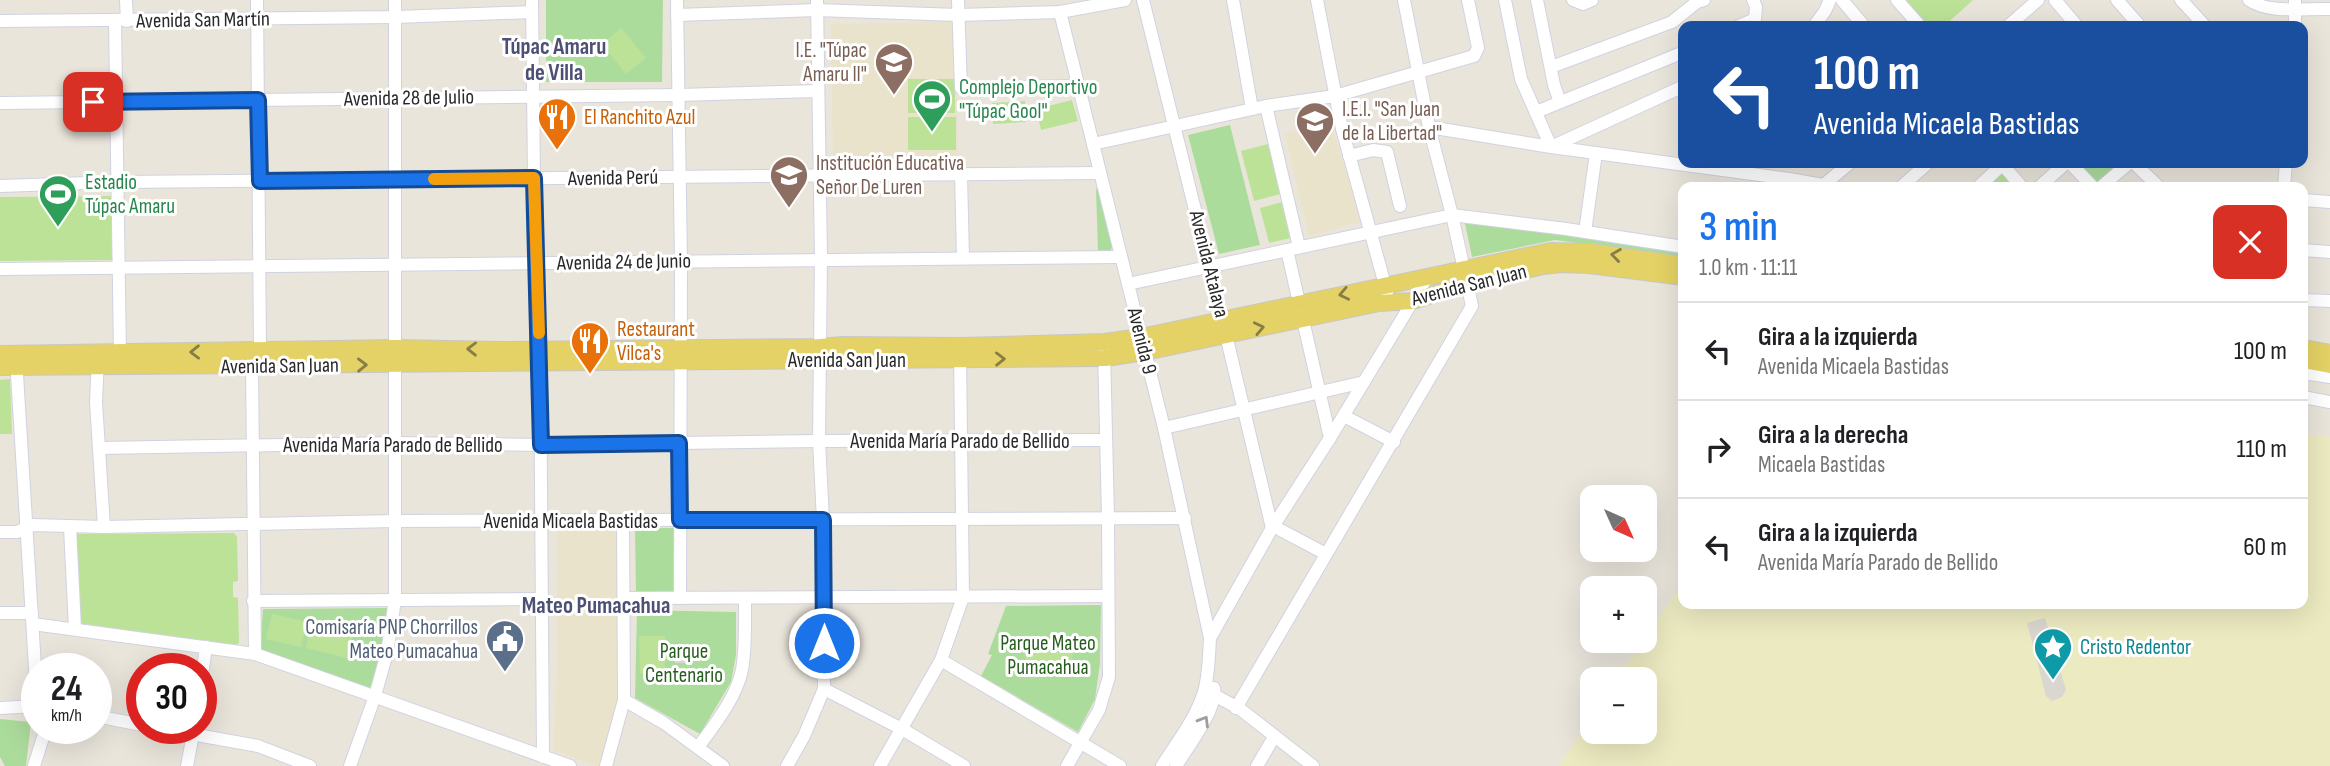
<!DOCTYPE html>
<html lang="es">
<meta charset="utf-8">
<style>
body{margin:0;font-family:"Sofia Sans Condensed",sans-serif;background:#f2f2f2;color:#202124;height:100vh;display:flex;flex-direction:column;font-size:26px;white-space:nowrap}
*{box-sizing:border-box;margin:0}
p{font-size:23px;color:#757577}
.icon{flex:none;width:38px;height:38px;fill:none;stroke:currentColor;stroke-width:2;stroke-linecap:round;stroke-linejoin:round}
.map{position:relative;flex:1;overflow:hidden}
.details{position:absolute;left:1678px;top:182px;width:630px;height:427px;display:flex;flex-direction:column;background:#fff;border-radius:14px;box-shadow:0 7px 28px #0002}
.details>*{flex:none}
.banner{position:absolute;left:1678px;top:21px;width:630px;height:147px;border-radius:14px;box-shadow:0 7px 28px #0002;background:#1a4fa0;color:#fff;overflow:hidden}
.needle{width:46px;rotate:135deg}
.tools{position:absolute;left:1580px;top:485px;display:grid;gap:14px}
.tools a{display:grid;place-items:center;width:77px;height:77px;border-radius:14px;background:#fff;box-shadow:0 7px 28px #0002;font-size:35px}
.speed{position:absolute;left:21px;top:653px;display:flex;gap:14px;font-size:35px;font-weight:700;text-align:center}
.speed>*{display:grid;place-content:center;width:91px;height:91px;border-radius:50%;background:#fff;box-shadow:0 7px 28px #0002;line-height:1}
.speed small{font-size:18px;font-weight:400}
.speed .limit{border:10px solid #d22;background:#fff;color:#111}
.pin{position:absolute;display:grid;place-items:center;width:60px;height:60px;color:#fff;margin:-30px;border-radius:14px;box-shadow:0 4px 10px #0006}
.me{position:absolute;width:77px;margin:-38px;rotate:0deg;stroke-linejoin:round;filter:drop-shadow(0 0 5px #0008)}
.turn{display:flex;align-items:center;gap:24px;height:147px;padding:0 21px;font-size:32px}
.turn .icon{width:91px;height:91px;stroke-width:2.5}
.turn b{display:block;font-size:49px;line-height:60px}
.round{display:grid;place-items:center;flex:none;width:74px;height:74px;border-radius:14px;background:#f2f2f2}
.head{display:flex;align-items:center;justify-content:space-between;height:119px;padding:0 21px}
h1{font-size:42px;font-weight:600;line-height:52px;color:#1a73e8}
ul{padding:0;list-style:none}
li{display:flex;align-items:center;gap:21px;height:98px;padding:0 21px;border-top:2px solid #e0e0e0}
li div{flex:1}
li b{display:block;font-size:26px}
li em{font-style:normal}
.map>svg:first-child{display:block}
</style>
<div class="map">
<svg width="2330" height="766" viewBox="0 0 2330 766">
<rect width="100%" height="100%" fill="#eae5db"/>
<g fill="#eae3cc">
<path d="M956,21L958,167L833,169L831,24Z"/>
<path d="M1329,120L1348,176L1360,222L1309,236L1285,134Z"/>
<path d="M618,529L617,698L603,765L598,766L555,751L553,747L557,670V533L559,530Z"/>
</g>
<g fill="#acdc9c">
<path d="M546,0H663L662,82H546Z"/>
<path d="M1230,125L1260,245L1219,254L1188,135Z"/>
<path d="M2076,163H2123L2098,187Z"/>
<path d="M1099,188L1113,246L1110,251H1098L1096,189Z"/>
<path d="M1464,219L1576,234L1683,253V257L1555,240L1472,257Z"/>
<path d="M635,528H677L678,596L636,595Z"/>
<path d="M1101,605L1100,663L1095,699L1078,732L981,676L992,655L988,654L1006,606Z"/>
<path d="M389,608L385,643L371,691L260,652L263,609Z"/>
<path d="M637,610L736,612V655L731,682L700,734L635,698Z"/>
<path d="M0,719L31,722L26,766H5L0,757Z"/>
</g>
<path fill="#eceac0" d="M2303,434L2330,437V766H1559L1592,716V732H1645V679H1618L1683,581L1684,604H2303Z"/>
<g fill="#bce298">
<path d="M1904,0H1973L1944,26H1926Z"/>
<path d="M621,28L646,58L626,74L602,44Z"/>
<rect x="908" y="79" width="47" height="34"/>
<path d="M1072,100L1078,121L1041,130L1036,109Z"/>
<path d="M1025,101L1026,122L993,124L992,103Z"/>
<rect x="908" y="117" width="48" height="33"/>
<path d="M1268,144L1281,194L1254,201L1241,151Z"/>
<path d="M2002,173L2014,187H1986Z"/>
<path d="M115,196V260L0,261V197Z"/>
<path d="M1282,202L1291,238L1269,243L1260,208Z"/>
<path d="M10,379L12,434H0V380Z"/>
<path d="M234,533L237,537L238,581L233,582V597L238,598L239,643L234,646L78,623L75,534Z"/>
<path d="M272,614L307,622L301,647L266,639Z"/>
<path d="M312,622L354,632L347,658L306,648Z"/>
<path d="M639,636H665V673H640Z"/>
<path d="M1032,639L1074,652L1067,676L1024,662Z"/>
</g>
<g fill="#dad7d1">
<path d="M2045,618L2066,690L2062,697L2052,701L2046,696L2027,623Z"/>
<rect x="675" y="645" width="17" height="18"/>
</g>
<g fill="none" stroke-linecap="round" stroke-linejoin="round">
<g stroke="#d1d2e0" stroke-width="14">
<g id="minor">
<path d="M126,0L127,21"/>
<path d="M532,0L534,178L540,349L543,757"/>
<path d="M677,0L681,261L680,598"/>
<path d="M958,0L961,88L1079,86"/>
<path d="M1143,0L1226,335L1272,528"/>
<path d="M1233,0L1252,109"/>
<path d="M1317,0L1342,129L1387,292"/>
<path d="M1505,0L1521,79L1551,147L1684,86"/>
<path d="M1537,0L1554,85L1560,102"/>
<path d="M1573,0L1583,4L1592,0"/>
<path d="M1842,0L1864,26"/>
<path d="M1897,0L1920,26"/>
<path d="M2055,0L2077,26"/>
<path d="M2117,0L2140,26"/>
<path d="M2181,0L2205,26"/>
<path d="M2249,0C2268,14 2306,8 2330,9"/>
<path d="M1060,12L1164,428L1210,638C1209,654 1209,671 1205,688C1198,716 1177,742 1162,766"/>
<path d="M677,15L817,10L958,15L1060,12L1125,0"/>
<path d="M0,21L396,17L532,12"/>
<path d="M115,21L120,354"/>
<path d="M1739,26L1755,19L1756,7L1753,0"/>
<path d="M1814,26L1825,11L1830,0"/>
<path d="M2008,26L2038,0"/>
<path d="M2295,26V0"/>
<path d="M1551,67L1672,22L1697,2L1704,0"/>
<path d="M0,103L679,95L818,91"/>
<path d="M1266,106L1299,247"/>
<path d="M1536,112L1684,52"/>
<path d="M1429,127L1551,147L1789,179L1823,185L1826,187"/>
<path d="M1093,144L1266,106L1335,96L1474,56L1478,48L1468,0"/>
<path d="M1349,156L1373,150L1387,152L1400,206"/>
<path d="M2001,163L2022,187"/>
<path d="M2070,163L2093,187"/>
<path d="M2134,163L2159,187"/>
<path d="M961,174L963,258"/>
<path d="M0,186L118,182L1100,173"/>
<path d="M1821,187L1850,163"/>
<path d="M1901,187L1928,163"/>
<path d="M1978,187L2003,164"/>
<path d="M2039,187L2066,163"/>
<path d="M2101,187L2129,163"/>
<path d="M2284,187L2286,163"/>
<path d="M2303,200L2330,202"/>
<path d="M1585,232L1596,153"/>
<path d="M1287,250L1330,438"/>
<path d="M2303,250L2330,252"/>
<path d="M0,269L1121,257"/>
<path d="M1128,284L1452,215L1566,229L1684,247"/>
<path d="M2303,300L2330,301"/>
<path d="M16,358L37,700"/>
<path d="M98,358L96,402L104,527"/>
<path d="M2303,373L2330,377"/>
<path d="M2303,397L2330,402"/>
<path d="M1344,416L1394,442"/>
<path d="M1164,428L1364,382"/>
<path d="M101,448L394,443L541,445L819,441L1106,440"/>
<path d="M1273,526L1326,554"/>
<path d="M70,527L75,629"/>
<path d="M0,532H17L33,525L104,527L395,521L1185,518"/>
<path d="M624,598L1107,596"/>
<path d="M253,601L541,599"/>
<path d="M0,613H32"/>
<path d="M33,624L255,654L570,766"/>
<path d="M1210,638L1272,528L1330,438L1428,276"/>
<path d="M255,654L252,366L260,351L257,0"/>
<path d="M941,660L1120,766"/>
<path d="M201,682L206,647"/>
<path d="M824,689L902,729L964,766"/>
<path d="M1216,696L1240,709L1313,766"/>
<path d="M624,700L664,723L723,766"/>
<path d="M0,708L37,706"/>
<path d="M1236,708L1472,306L1452,215L1429,127L1404,0"/>
<path d="M96,716L142,725"/>
<path d="M158,728L258,746L310,766"/>
<path d="M699,746C715,724 736,698 742,670C746,647 745,622 745,598"/>
<path d="M34,766L46,728"/>
<path d="M187,766L194,729"/>
<path d="M350,766L375,696L387,653L395,600V0"/>
<path d="M606,766L624,700L623,521"/>
<path d="M787,766L804,736L824,689L823,520L819,441L821,258L817,0"/>
<path d="M880,766L941,660L963,597L960,353"/>
<path d="M1067,766L1099,710L1109,677L1108,517L1104,349"/>
<path d="M1176,766C1187,748 1218,708 1214,688"/>
<path d="M1257,766L1274,737"/>
</g>
</g>
<g stroke="#c7c7c7" stroke-width="18">
<g id="major">
<path d="M2303,348L2330,353"/>
<path d="M0,354L395,348L502,350L820,347L843,345L960,346L1104,342L1141,337L1551,251L1591,252L1684,265"/>
<path d="M2303,360L2330,365"/>
<path d="M0,367L1105,358L1145,352L1379,303L1413,301L1466,284L1543,266L1561,264L1589,265L1684,277"/>
</g>
</g>
<use href="#minor" stroke="#fff" stroke-width="12"/>
<use href="#major" stroke="#e4d266" stroke-width="16"/>
</g>
<defs><path id="oneway-chevron" d="M-2-3.5L2.5 0L-2 3.5" fill="none" stroke-width="1.6" stroke-linecap="round" stroke-linejoin="round" transform="scale(1.75)"/></defs>
<g stroke="#867d47">
<use href="#oneway-chevron" transform="translate(1616 255) rotate(-172)"/>
<use href="#oneway-chevron" transform="translate(1344 294) rotate(168)"/>
<use href="#oneway-chevron" transform="translate(1259 328) rotate(-12)"/>
<use href="#oneway-chevron" transform="translate(472 349) rotate(-179)"/>
<use href="#oneway-chevron" transform="translate(195 352) rotate(179)"/>
<use href="#oneway-chevron" transform="translate(1000 359) rotate(-1)"/>
<use href="#oneway-chevron" transform="translate(362 365) rotate(-1)"/>
</g>
<use stroke="#9e9e9e" href="#oneway-chevron" transform="translate(1204 721) rotate(-59)"/>
<g fill="none" stroke-linecap="round" stroke-linejoin="round">
<g stroke="#114b97" stroke-width="18">
<path id="route" d="M93,102L258,100L260,181L534,178L541,445L679,443L680,520H823L824,643"/>
</g>
<use href="#route" stroke="#1a73e8" stroke-width="12"/>
<path stroke="#f59e0b" stroke-width="12" d="M434,179L534,178L539,333"/>
</g>
<defs>
<g id="school-pin" transform="scale(2.0125)"><path d="M0 17L-7.5 6A9.5 9.5 0 1 1 7.5 6Z" fill="#8d6e63" stroke="#fff"/><path d="M0-5L7-2L0 1L-7-2ZM-4 1L0 2.5L4 1V4Q0 6-4 4Z" fill="#fff"/></g>
<g id="stadium-pin" transform="scale(2.0125)"><path d="M0 17L-7.5 6A9.5 9.5 0 1 1 7.5 6Z" fill="#2e9e5b" stroke="#fff"/><path d="M0-5a6.5 5 0 1 0 0 10a6.5 5 0 1 0 0-10ZM-3.5-1.8h7v3.6h-7Z" fill="#fff"/></g>
<g id="restaurant-pin" transform="scale(2.0125)"><path d="M0 17L-7.5 6A9.5 9.5 0 1 1 7.5 6Z" fill="#e8710a" stroke="#fff"/><path d="M-5-6h1v4h1v-4h1v4h1v-4h1v5L-1.5 .5V6h-2V.5L-5-1ZM5-6V6H3V1.5H1.5Q1.5-4 5-6Z" fill="#fff"/></g>
<g id="civic-pin" transform="scale(2.0125)"><path d="M0 17L-7.5 6A9.5 9.5 0 1 1 7.5 6Z" fill="#5c6f8a" stroke="#fff"/><path d="M-.6-6.5H3V-4.5H.6V-3L4-1V1h2V6H-6V1h2V-1L-.6-3ZM-1.2 2.5V6h2.4V2.5Z" fill="#fff"/></g>
<g id="sight-pin" transform="scale(2.0125)"><path d="M0 17L-7.5 6A9.5 9.5 0 1 1 7.5 6Z" fill="#0f9aa8" stroke="#fff"/><path d="M0-6L1.8-2.2L6-1.7L2.9 1.2L3.7 5.4L0 3.3L-3.7 5.4L-2.9 1.2L-6-1.7L-1.8-2.2Z" fill="#fff"/></g>
</defs>
<g fill-rule="evenodd">
<use href="#school-pin" x="894" y="62"/>
<use href="#stadium-pin" x="932" y="99"/>
<use href="#restaurant-pin" x="557" y="117"/>
<use href="#school-pin" x="1315" y="121"/>
<use href="#school-pin" x="789" y="175"/>
<use href="#stadium-pin" x="58" y="194"/>
<use href="#restaurant-pin" x="590" y="341"/>
<use href="#civic-pin" x="505" y="639"/>
<use href="#sight-pin" x="2053" y="647"/>
</g>
<g text-anchor="middle" dominant-baseline="central" stroke-width="6" stroke-linejoin="round" paint-order="stroke">
<g font-size="21" fill="#282828" stroke="#fff">
<text transform="translate(203 20) rotate(-1)">Avenida San Martín</text>
<text transform="translate(409 98) rotate(-1)">Avenida 28 de Julio</text>
<text transform="translate(613 178) rotate(-1)">Avenida Perú</text>
<text transform="translate(624 262) rotate(-1)">Avenida 24 de Junio</text>
<text transform="translate(1209 264) rotate(76)">Avenida Atalaya</text>
<text transform="translate(1469 285) rotate(-14)">Avenida San Juan</text>
<text transform="translate(1142 341) rotate(76)">Avenida 9</text>
<text x="847" y="360">Avenida San Juan</text>
<text transform="translate(280 366) rotate(-1)">Avenida San Juan</text>
<text x="960" y="441">Avenida María Parado de Bellido</text>
<text x="393" y="445">Avenida María Parado de Bellido</text>
<text x="571" y="521">Avenida Micaela Bastidas</text>
</g>
<g font-size="21" fill="#785e54" stroke="#fff" text-anchor="start">
<text x="867" y="50" text-anchor="end">I.E. "Túpac<tspan x="867" dy="24">Amaru II"</tspan></text>
<text x="1342" y="109">I.E.I. "San Juan<tspan x="1342" dy="24">de la Libertad"</tspan></text>
<text x="816" y="163">Institución Educativa<tspan x="816" dy="24">Señor De Luren</tspan></text>
</g>
<g font-size="21" fill="#27864d" stroke="#fff" text-anchor="start">
<text x="959" y="87">Complejo Deportivo<tspan x="959" dy="24">"Túpac Gool"</tspan></text>
<text x="85" y="182">Estadio<tspan x="85" dy="24">Túpac Amaru</tspan></text>
</g>
<g font-size="21" fill="#c56008" stroke="#fff" text-anchor="start">
<text x="584" y="117">El Ranchito Azul</text>
<text x="617" y="329">Restaurant<tspan x="617" dy="24">Vilca's</tspan></text>
</g>
<g font-size="21" fill="#4e5e75" stroke="#fff" text-anchor="end">
<text x="478" y="627">Comisaría PNP Chorrillos<tspan x="478" dy="24">Mateo Pumacahua</tspan></text>
</g>
<g font-size="21" fill="#275e1f" stroke="#fff">
<text x="1048" y="643">Parque Mateo<tspan x="1048" dy="24">Pumacahua</tspan></text>
<text x="684" y="651">Parque<tspan x="684" dy="24">Centenario</tspan></text>
</g>
<g font-size="21" fill="#0d838f" stroke="#fff" text-anchor="start">
<text x="2080" y="647">Cristo Redentor</text>
</g>
<g font-size="23" font-weight="bold" fill="#4d5075" stroke="#fff">
<text x="554" y="47">Túpac Amaru<tspan x="554" dy="26">de Villa</tspan></text>
<text x="596" y="606">Mateo Pumacahua</text>
</g>
</g>
</svg>
<div class="tools">
<a><svg class="needle" viewBox="-14 -14 28 28"><path d="M0-13l5 13h-10z" fill="#e53935"/><path d="M0 13l5-13h-10z" fill="#757577"/></svg></a>
<a>+</a>
<a>−</a>
</div>
<div class="speed"><div>24<small>km/h</small></div><div class="limit">30</div></div>
<div class="pin" style="left:93px;top:102px;background:#d93025"><svg class="icon" aria-label="arrive" viewBox="0 0 24 24"><path d="M6 21V4h12l-3 4 3 4H6"/></svg></div>
<svg class="me" style="left:824px;top:643px" viewBox="-20 -20 40 40"><circle r="17" fill="#1a73e8" stroke="#fff" stroke-width="3"/><path d="M0-11L8 9 0 5-8 9z" fill="#fff"/></svg>
<div class="banner">
<div class="turn"><svg class="icon" aria-label="left" viewBox="0 0 24 24"><path d="M17 20v-9H6M10 6l-5 5 5 5"/></svg><div><b>100 m</b>Avenida Micaela Bastidas</div></div>
</div>
<section class="details">
<div class="head"><div><h1>3 min</h1><p>1.0 km · 11:11</p></div><a class="round" style="background:#d93025;color:#fff"><svg class="icon" aria-label="close" viewBox="0 0 24 24"><path d="M6 6l12 12M18 6L6 18"/></svg></a></div>
<ul>
<li><svg class="icon" aria-label="left" viewBox="0 0 24 24"><path d="M17 20v-9H6M10 6l-5 5 5 5"/></svg><div><b>Gira a la izquierda</b><p>Avenida Micaela Bastidas</p></div><em>100 m</em></li>
<li><svg class="icon" aria-label="right" viewBox="0 0 24 24"><path d="M7 20v-9h11M14 6l5 5-5 5"/></svg><div><b>Gira a la derecha</b><p>Micaela Bastidas</p></div><em>110 m</em></li>
<li><svg class="icon" aria-label="left" viewBox="0 0 24 24"><path d="M17 20v-9H6M10 6l-5 5 5 5"/></svg><div><b>Gira a la izquierda</b><p>Avenida María Parado de Bellido</p></div><em>60 m</em></li>
</ul>
</section>
</div>
